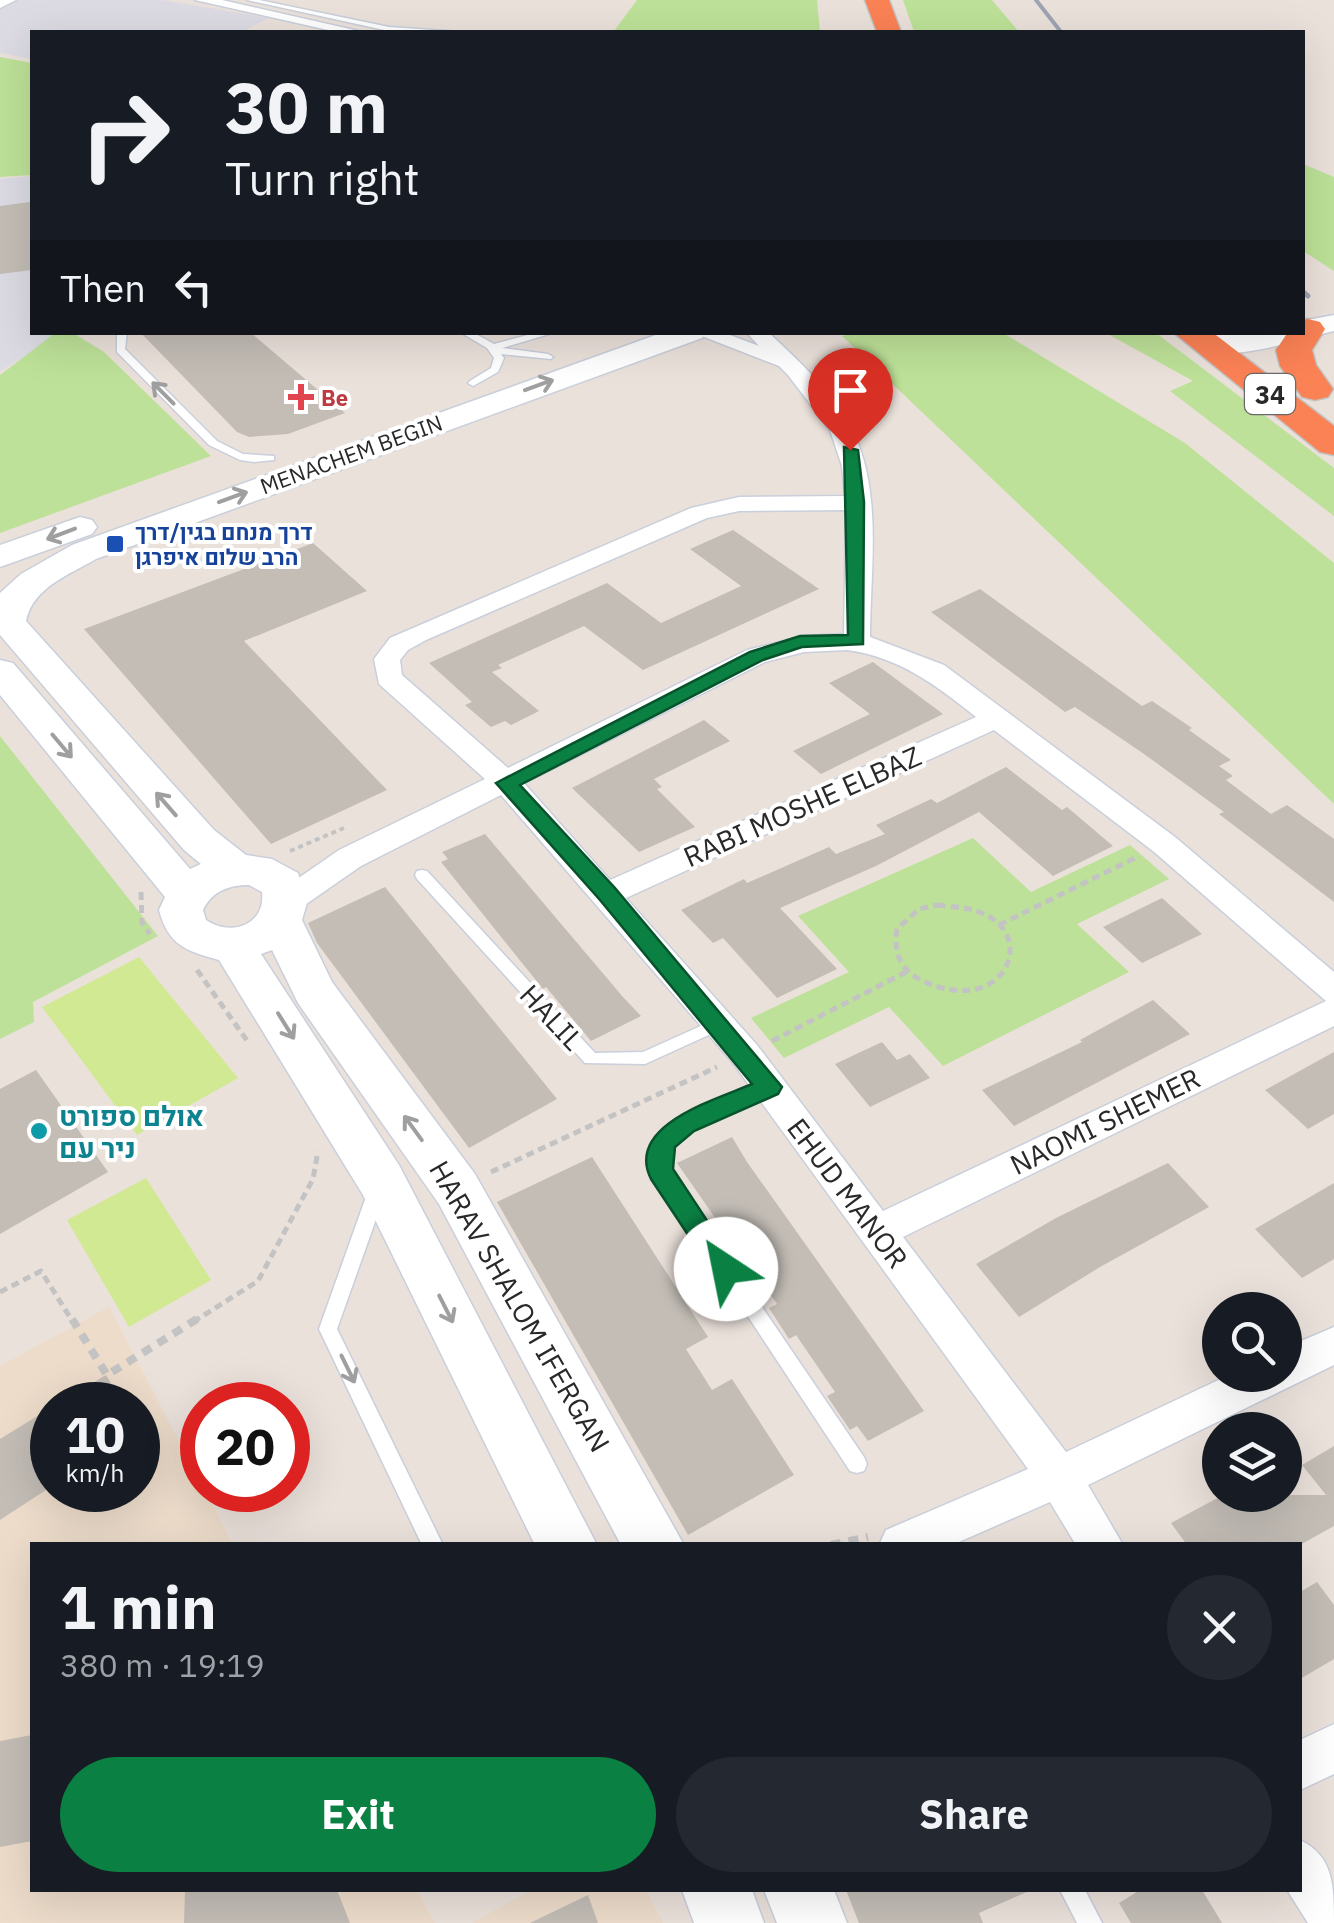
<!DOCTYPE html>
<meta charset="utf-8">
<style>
body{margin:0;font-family:"IBM Plex Sans",Heebo,sans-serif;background:#242831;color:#f1f3f6;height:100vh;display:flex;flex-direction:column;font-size:38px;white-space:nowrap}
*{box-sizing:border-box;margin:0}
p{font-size:32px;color:#9ea1a6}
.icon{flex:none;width:55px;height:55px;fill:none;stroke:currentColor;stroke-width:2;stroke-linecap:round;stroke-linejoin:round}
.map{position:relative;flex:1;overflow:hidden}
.side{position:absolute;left:30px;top:1542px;width:1272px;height:350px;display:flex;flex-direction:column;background:#171b24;border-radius:0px;box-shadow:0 10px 40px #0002}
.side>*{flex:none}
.banner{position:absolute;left:30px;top:30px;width:1275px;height:305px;border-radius:0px;box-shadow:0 10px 40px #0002;background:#171b24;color:#f1f3f6;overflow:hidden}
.controls{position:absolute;left:1202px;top:1292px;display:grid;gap:20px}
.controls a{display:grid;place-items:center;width:100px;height:100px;border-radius:50%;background:#171b24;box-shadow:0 10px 40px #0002;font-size:50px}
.speed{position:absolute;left:30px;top:1382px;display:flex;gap:20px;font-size:50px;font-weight:700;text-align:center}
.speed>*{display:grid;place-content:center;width:130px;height:130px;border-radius:50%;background:#171b24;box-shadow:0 10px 40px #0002;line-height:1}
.speed small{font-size:25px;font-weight:400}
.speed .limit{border:15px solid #d22;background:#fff;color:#111}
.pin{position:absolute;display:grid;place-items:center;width:85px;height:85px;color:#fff;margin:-102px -42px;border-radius:50% 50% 50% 0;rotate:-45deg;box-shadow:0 0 10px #0007}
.pin .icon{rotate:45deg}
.me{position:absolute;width:110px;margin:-55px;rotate:326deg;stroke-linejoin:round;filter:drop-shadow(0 0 8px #0008)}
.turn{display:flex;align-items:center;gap:35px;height:210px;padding:0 30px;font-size:45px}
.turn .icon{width:130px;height:130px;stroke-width:2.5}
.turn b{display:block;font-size:70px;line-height:85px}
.then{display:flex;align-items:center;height:95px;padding:0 30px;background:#0003;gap:20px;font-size:38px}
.round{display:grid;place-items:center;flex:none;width:105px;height:105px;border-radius:52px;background:#242831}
.overview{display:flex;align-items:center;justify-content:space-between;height:170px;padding:0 30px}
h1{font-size:60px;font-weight:700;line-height:75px}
.primary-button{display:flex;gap:20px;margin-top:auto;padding:20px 30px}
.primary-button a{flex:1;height:115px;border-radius:60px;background:#0b8043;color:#fff;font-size:40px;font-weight:700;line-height:115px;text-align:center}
.primary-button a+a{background:#242831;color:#f1f3f6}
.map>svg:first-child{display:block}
</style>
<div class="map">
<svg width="1334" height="1923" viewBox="0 0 1334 1923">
<rect width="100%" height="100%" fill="#ebe1db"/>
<g fill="#dcdbe3">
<path d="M0,0H163L269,18L242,32H32V59L0,53Z"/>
<path d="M32,176V332L66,333L0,371V179Z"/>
</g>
<g fill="#eddcca" fill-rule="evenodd">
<path d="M109,1307L233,1545H32V1890H417L435,1923H0V1366ZM52,1405H138V1490H52Z"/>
<path d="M532,1890H646L663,1923H472Z"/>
</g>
<g fill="#bde198">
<path d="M637,0H817L820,32H605L614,31Z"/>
<path d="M903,0H992L1019,32H914Z"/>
<path d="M0,57L32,63V175L0,177Z"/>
<path d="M1303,164L1334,177V271L1303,251Z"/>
<path d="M55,333H73L104,352L211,456L0,533V375Z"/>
<path d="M853,333H1003L1185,443L1334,563V804L842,336Z"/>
<path d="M1106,333H1156L1334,468V516L1170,391L1193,381Z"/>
<path d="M0,736L158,936L33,1002L34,1022L0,1039Z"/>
<path d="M973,838L1031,892L1130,845L1169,879L1077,924L1129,972L943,1066L889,1007L784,1058L751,1018L849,972L798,916Z"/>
</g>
<g fill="#d2e993">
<path d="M139,957L238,1078L137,1135L42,1007Z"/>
<path d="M146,1178L211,1280L129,1327L67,1220Z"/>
</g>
<g fill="#c3bdb6">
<path d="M30,202L32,270L0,274V206Z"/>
<path d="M140,332H250L345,413L288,434L249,437L237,432Z"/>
<path d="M733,530L819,589L643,670L584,626L498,665L502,668L492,672L539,711L511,725L505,721L491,727L465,705L472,702L429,663L607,583L661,623L741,586L690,549Z"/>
<path d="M313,543L367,591L244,641L387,790L271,844L84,629Z"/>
<path d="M980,589L1142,706L1152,701L1192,728L1189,730L1231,760L1219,766L1233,776L1226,780L1271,814L1287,805L1334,839V902L1219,814L1224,812L1144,754L1075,707L1065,712L931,612Z"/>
<path d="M873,662L943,714L821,774L793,751L870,714L829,683Z"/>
<path d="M704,720L730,741L654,779L662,787L657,789L695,827L639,852L572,788Z"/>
<path d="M1006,767L1062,810L1067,807L1113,846L1053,876L979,812L876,866L780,908L837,969L777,998L723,938L713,943L681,910L744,879L747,883L829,847L836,854L885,834L876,825L931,799L937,803Z"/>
<path d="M485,834L623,997L641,1016L591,1041L546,987L543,989L441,862L448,859L442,852Z"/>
<path d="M385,887L557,1099L469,1148L317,943L308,923Z"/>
<path d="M1162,898L1202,934L1142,963L1103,927Z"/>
<path d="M1153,1000L1190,1034L1014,1126L982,1090L1082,1042L1080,1040Z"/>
<path d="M882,1042L897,1060L910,1054L930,1078L870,1107L835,1064Z"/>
<path d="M1334,1052V1114L1308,1129L1265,1090Z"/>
<path d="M36,1070L108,1172L0,1234V1089Z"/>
<path d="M732,1137L747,1162L924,1411L868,1441L857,1426L850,1430L827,1396L835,1392L796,1335L789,1339L769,1308L777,1304L739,1250L732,1254L713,1225L718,1222L677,1163Z"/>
<path d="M592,1157L708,1337L686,1349L712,1390L732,1379L794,1475L688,1535L497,1202Z"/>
<path d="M1168,1163L1209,1207L1100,1267L1019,1317L976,1264L1056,1218Z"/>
<path d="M1334,1183V1259L1302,1278L1255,1229Z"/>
<path d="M106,1375L124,1405H56Z"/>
<path d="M52,1407V1486L0,1520V1439Z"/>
<path d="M1334,1446V1526L1300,1545H1187L1171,1523L1223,1495H1326L1302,1465Z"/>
<path d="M1317,1582L1334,1605V1659L1300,1679V1592Z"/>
<path d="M32,1735V1841L0,1847V1741Z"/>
<path d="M185,1890H337L350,1923H184Z"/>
<path d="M846,1890H1031L979,1913L983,1923H859Z"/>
<path d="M1140,1890H1202L1222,1923H1131L1119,1903Z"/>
<path d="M588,1895L598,1923H530Z"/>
</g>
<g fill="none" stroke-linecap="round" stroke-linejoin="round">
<g stroke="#c9cfdb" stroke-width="3">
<g id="lane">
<path d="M247,0H259L389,27L461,32L389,31Z"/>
<path d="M117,332H127L125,349L217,441L243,454L274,456V460L254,462L240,460L209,445L117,352Z"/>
<path d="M460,332H472L494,344L539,332H556L502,348L548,354L553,357L551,359L501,354L504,358L498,372L473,386L468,383L470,381L491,368L494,358L487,348Z"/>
<path d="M422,870L427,871L595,1053L643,1052L714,1020H724L727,1024L724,1028L645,1064L585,1063L417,879L415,875L417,871Z"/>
<path d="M769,1081L775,1082L777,1087L775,1092L691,1129L671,1145L669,1170L864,1457L867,1464L864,1471L857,1473L850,1471L652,1171L657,1137L679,1119Z"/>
<path d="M376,1187L382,1189L385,1194L337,1329L443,1545H422L319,1329L367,1194L370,1189Z"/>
<path d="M1060,1890H1085L1102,1923H1077Z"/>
</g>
</g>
<g stroke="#c9cfdb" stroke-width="3">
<g id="street">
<path d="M0,0H16L0,8Z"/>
<path d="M195,0H222L363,32H337Z"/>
<path d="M722,332L759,346L746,332H768C800,362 833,392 853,432C883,493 870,572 870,637L944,665L1175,837L1334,972V1026L903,1237L1066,1452L1229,1375H1285V1348L1334,1327V1365L1088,1485L1123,1545H1076L1050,1502L952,1545H879L886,1530L1028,1469L733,1063L501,795L361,866L299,909L288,912L277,909L272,901L277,893L339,850L485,779L379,684L374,659L390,638L691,508L739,497L845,496L842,466L830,430L788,375L779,366L694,333ZM846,510L844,634L804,636L747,650L508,768L402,675L400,660L408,650L426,640L707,518L739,511ZM847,650C899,657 936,685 976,717L610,880L524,783L765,662L804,652ZM994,730L1153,851L1326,1001L883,1211L757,1045L626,898Z"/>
<path d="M1334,1724V1774L1300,1790V1740Z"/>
<path d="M1300,1840C1334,1856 1334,1887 1334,1923H1308L1287,1890H1300Z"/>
</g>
</g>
<g stroke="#c9cfdb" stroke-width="3">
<g id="secondary">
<path d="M1334,315V331C1292,341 1238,361 1196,350L1192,344L1196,338L1206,335L1302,332V321Z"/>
<path d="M664,332H706L702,338L96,559C69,575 33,587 26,621L214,830L246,855L272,859L298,873L307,903L302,920L332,982L475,1174L684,1545H621L439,1204L298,1003L272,950L261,954L399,1165L597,1545H535L363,1195L219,960C186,951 168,945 159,910L165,897L0,695V660L13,663L190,869L201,864L184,850L0,635V593L21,574L72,545ZM249,885L262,892C266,925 231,937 206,920L203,910C212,891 229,885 249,885Z"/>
<path d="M80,517L92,520L97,527L92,534L0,567V545Z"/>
<path d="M682,1890H752L764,1923H694Z"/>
<path d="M764,1890H834L847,1923H777Z"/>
</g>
</g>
<g stroke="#c3c3c3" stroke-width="3">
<g id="highway">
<path d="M865,0H889L901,32H877Z"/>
<path d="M1308,319L1320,322L1325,329L1312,350L1316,365L1333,389L1328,397L1315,400L1302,397L1280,366L1276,350L1288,332H1302V320Z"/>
<path d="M1173,332H1212L1334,426V455L1320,452Z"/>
</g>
</g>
<path stroke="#c3c3c3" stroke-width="4" stroke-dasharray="5 4" stroke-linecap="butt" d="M290,851L344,828"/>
<g stroke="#c3c3c3" stroke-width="5" stroke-dasharray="8 5" stroke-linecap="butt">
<path d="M141,892L142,923L150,934"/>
<path d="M938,905C950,907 965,907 976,911C1042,931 1006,1021 921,980C900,970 893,951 897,929L919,909Z"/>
<path d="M999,925L1139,856"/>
<path d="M197,970L248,1042"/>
<path d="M772,1041L908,971"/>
<path d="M491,1172L717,1067"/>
<path d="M0,1292L41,1271L73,1322"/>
<path d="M193,1322L258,1281L313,1179L318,1151"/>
</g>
<g stroke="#c3c3c3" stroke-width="8" stroke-dasharray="10 8" stroke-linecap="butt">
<path d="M72,1319L107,1375L197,1319"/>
<path d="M831,1545L868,1537"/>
</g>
<use href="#lane" fill="#fff" fill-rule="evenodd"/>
<use href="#street" fill="#fff" fill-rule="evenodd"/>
<use href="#secondary" fill="#fff" fill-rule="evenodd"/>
<use href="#highway" fill="#fb8255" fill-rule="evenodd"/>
<path stroke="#9ea4b3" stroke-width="4" d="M1036,0L1061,32"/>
<path stroke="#9ea4b3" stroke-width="5" d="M1302,291L1308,296"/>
</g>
<defs><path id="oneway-shaft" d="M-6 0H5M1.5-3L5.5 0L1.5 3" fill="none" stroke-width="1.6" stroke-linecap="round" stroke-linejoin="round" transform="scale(2.5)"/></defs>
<g stroke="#9f9f9f">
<use href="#oneway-shaft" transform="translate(539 385) rotate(-20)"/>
<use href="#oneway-shaft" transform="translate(163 393) rotate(-135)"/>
<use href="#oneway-shaft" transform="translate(233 497) rotate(-20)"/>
<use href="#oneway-shaft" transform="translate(61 534) rotate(159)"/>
<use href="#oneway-shaft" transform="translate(62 746) rotate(50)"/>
<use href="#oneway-shaft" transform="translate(166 804) rotate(-131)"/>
<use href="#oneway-shaft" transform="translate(286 1026) rotate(58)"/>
<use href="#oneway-shaft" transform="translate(413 1128) rotate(-126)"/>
<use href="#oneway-shaft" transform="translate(446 1309) rotate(63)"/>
<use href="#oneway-shaft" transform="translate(348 1369) rotate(64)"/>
</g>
<path fill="#0b8043" stroke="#07532c" stroke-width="2.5" d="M844,447L858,450L864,502L863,644L802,647L763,660L520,785L615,888L782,1087L778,1094L694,1131L675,1147L673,1169L739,1269L735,1277L726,1281L716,1277L651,1179C624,1125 718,1099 752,1084L600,900L496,783L750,652L800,636L848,635Z"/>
<path fill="#e0444e" stroke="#fff" stroke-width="4" d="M296 382h10v10h10v10h-10v10h-10v-10h-10v-10h10z"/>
<rect fill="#1a4fb4" stroke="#fff" stroke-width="4" x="105" y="534" width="20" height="20" rx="5"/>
<circle fill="#0f9aa8" stroke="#fff" stroke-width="4" cx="39" cy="1131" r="10"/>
<g text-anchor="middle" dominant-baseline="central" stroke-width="8" stroke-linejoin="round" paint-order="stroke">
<g font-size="22" font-weight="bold" fill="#be3a42" stroke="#fff" text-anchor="start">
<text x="321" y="397">Be</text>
</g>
<g font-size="22" fill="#292929" stroke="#fff">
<text transform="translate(351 454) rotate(-20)">MENACHEM BEGIN</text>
</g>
<g font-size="22" font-weight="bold" fill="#164399" stroke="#fff" text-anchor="start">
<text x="135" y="531">דרך מנחם בגין/דרך<tspan x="135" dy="25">הרב שלום איפרגן</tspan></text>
</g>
<rect fill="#fff" stroke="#696969" stroke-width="2.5" x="1245" y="374" width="50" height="40" rx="8"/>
<g font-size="25" font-weight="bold" fill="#292929">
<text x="1270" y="394">34</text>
</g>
<g font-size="28" fill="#292929" stroke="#fff">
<text transform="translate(802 806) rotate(-24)">RABI MOSHE ELBAZ</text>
<text transform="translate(552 1017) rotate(47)">HALIL</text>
<text transform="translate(1105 1121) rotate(-26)">NAOMI SHEMER</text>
<text transform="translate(848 1193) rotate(53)">EHUD MANOR</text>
<text transform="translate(520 1306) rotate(60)">HARAV SHALOM IFERGAN</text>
</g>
<g font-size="28" font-weight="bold" fill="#0d838f" stroke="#fff" text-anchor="start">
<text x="59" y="1115">אולם ספורט<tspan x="59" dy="32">ניר עם</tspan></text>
</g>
</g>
</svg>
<div class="controls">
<a><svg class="icon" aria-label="search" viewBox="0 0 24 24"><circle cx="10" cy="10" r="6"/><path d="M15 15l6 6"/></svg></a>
<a><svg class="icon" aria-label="layers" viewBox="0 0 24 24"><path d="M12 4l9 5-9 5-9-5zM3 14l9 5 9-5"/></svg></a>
</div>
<div class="speed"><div>10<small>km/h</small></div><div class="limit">20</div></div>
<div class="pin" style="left:850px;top:450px;background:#d93025"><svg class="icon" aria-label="arrive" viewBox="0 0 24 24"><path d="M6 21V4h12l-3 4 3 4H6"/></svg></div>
<svg class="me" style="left:726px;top:1269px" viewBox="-20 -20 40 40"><circle r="19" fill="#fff"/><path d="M0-13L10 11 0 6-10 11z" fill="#0b8043"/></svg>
<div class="banner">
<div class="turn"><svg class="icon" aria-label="right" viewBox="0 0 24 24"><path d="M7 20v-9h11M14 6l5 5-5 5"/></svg><div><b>30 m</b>Turn right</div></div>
<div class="then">Then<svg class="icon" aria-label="left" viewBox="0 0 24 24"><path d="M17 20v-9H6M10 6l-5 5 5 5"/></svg></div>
</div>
<section class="side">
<div class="overview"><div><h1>1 min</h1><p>380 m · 19:19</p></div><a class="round"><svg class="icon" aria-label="close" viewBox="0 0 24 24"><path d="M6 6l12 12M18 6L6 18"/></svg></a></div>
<div class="primary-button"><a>Exit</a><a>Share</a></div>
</section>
</div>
